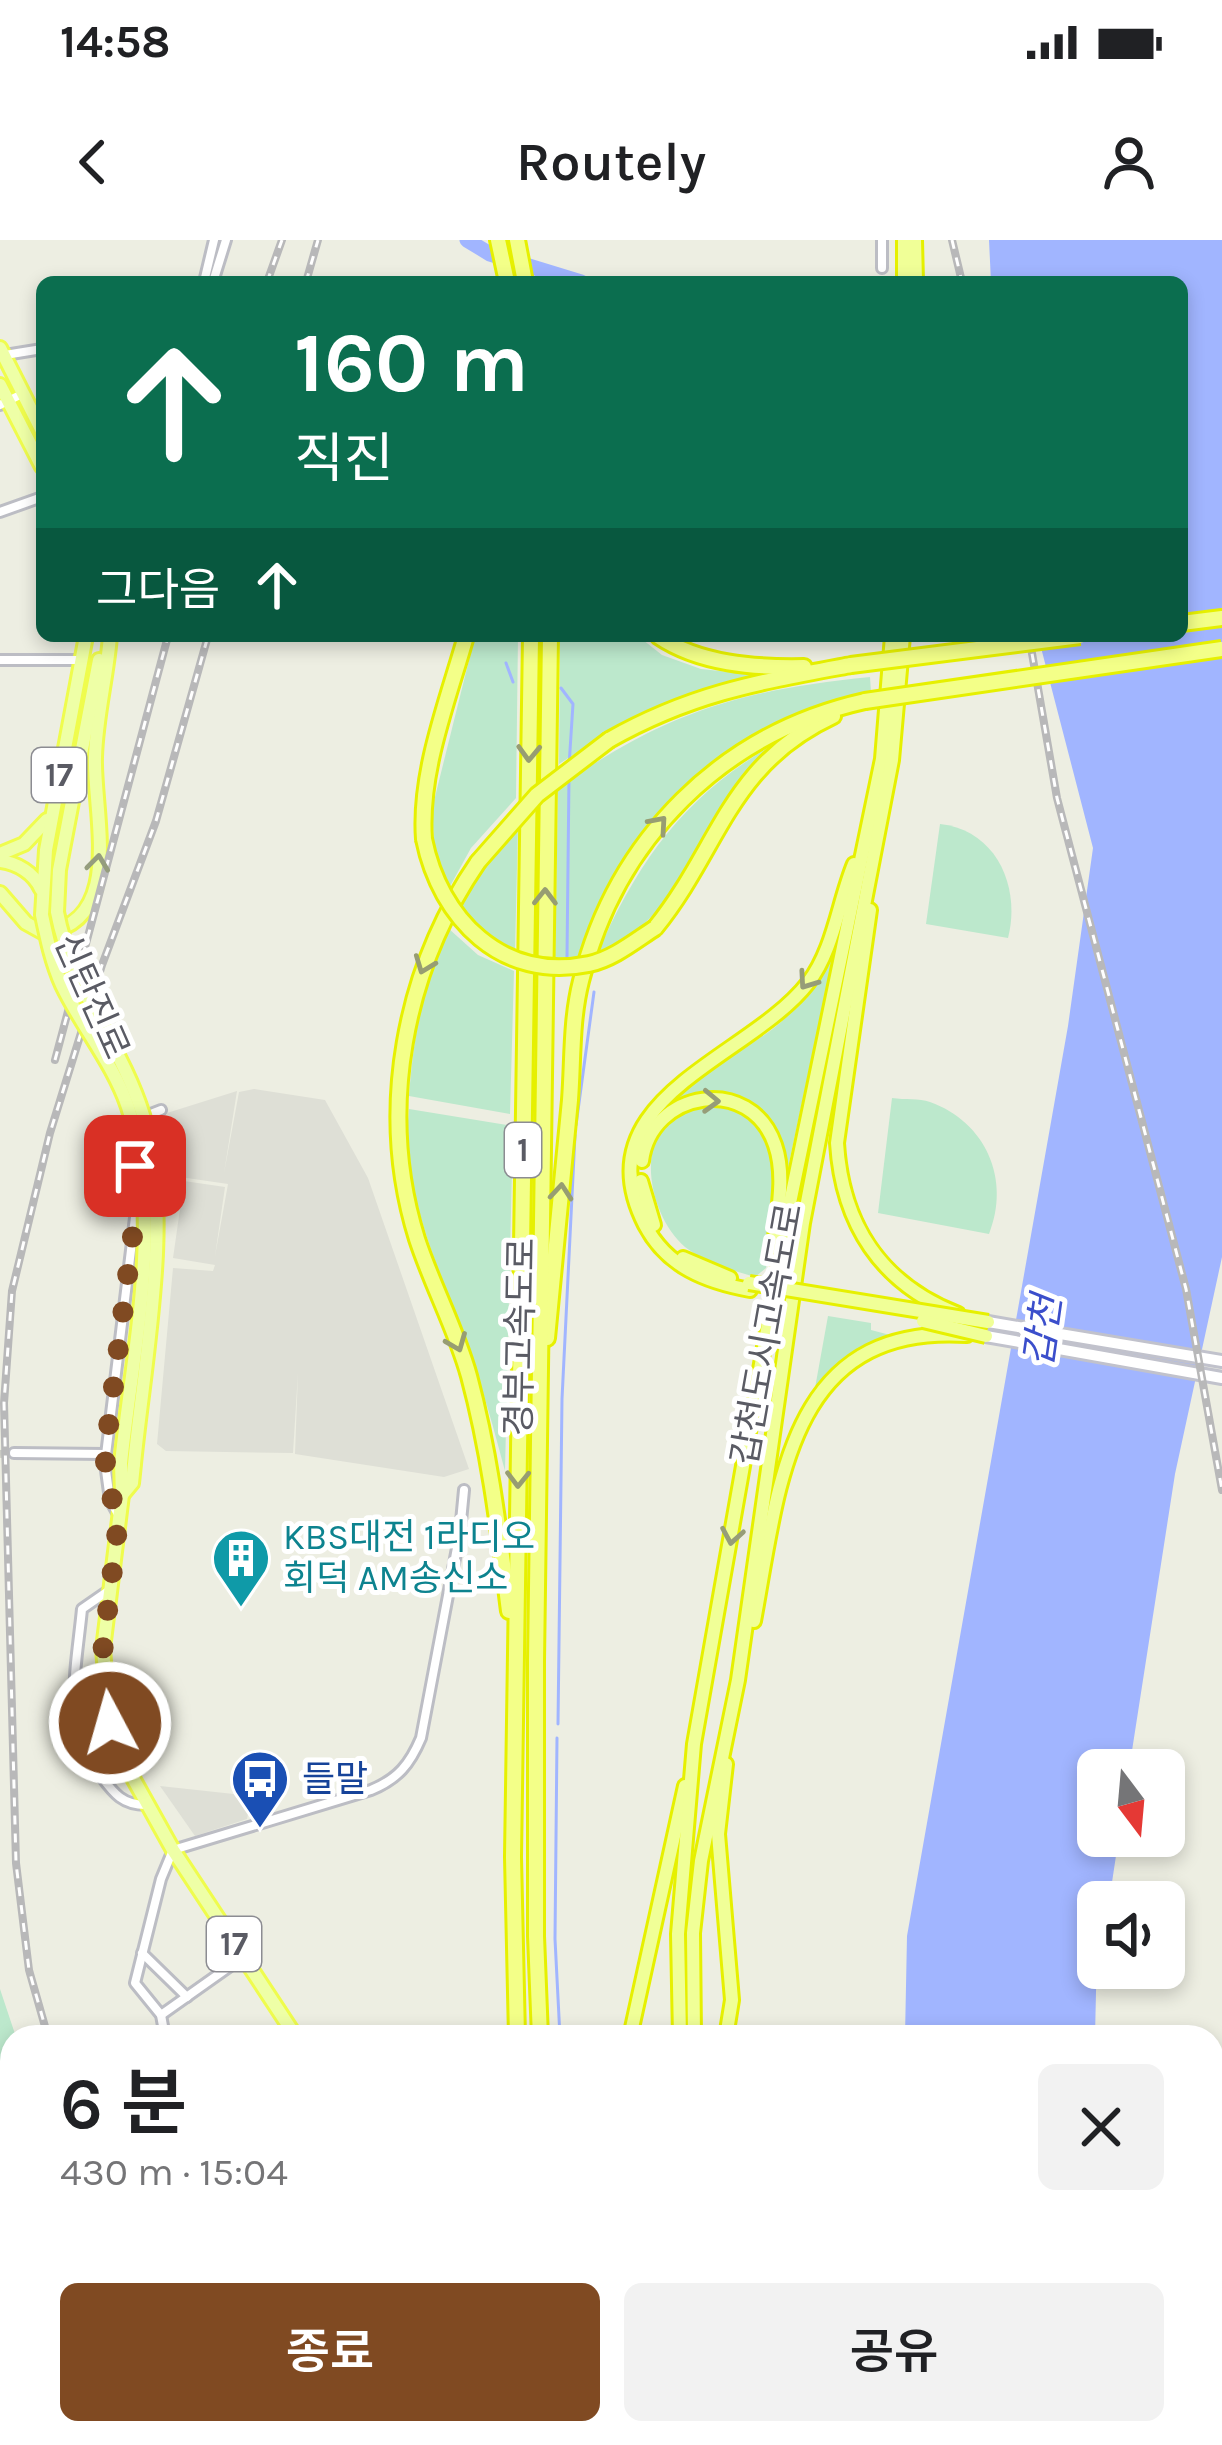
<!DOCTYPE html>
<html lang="ko">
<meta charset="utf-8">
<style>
body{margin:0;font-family:Karla,"Noto Sans KR",sans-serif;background:#f2f2f2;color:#202124;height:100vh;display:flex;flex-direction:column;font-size:45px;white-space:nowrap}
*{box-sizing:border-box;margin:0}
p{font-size:39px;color:#757577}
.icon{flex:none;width:66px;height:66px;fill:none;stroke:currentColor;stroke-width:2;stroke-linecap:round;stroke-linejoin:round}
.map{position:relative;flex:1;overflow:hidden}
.panel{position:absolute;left:0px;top:1785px;width:1224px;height:420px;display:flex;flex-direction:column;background:#fff;border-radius:36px 36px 0 0;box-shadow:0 6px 18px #0003}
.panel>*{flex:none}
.banner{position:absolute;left:36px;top:36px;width:1152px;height:366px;border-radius:18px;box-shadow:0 6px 18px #0003;background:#0b6e4f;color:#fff;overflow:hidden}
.needle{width:78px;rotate:164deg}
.fabs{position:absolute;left:1077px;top:1509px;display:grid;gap:24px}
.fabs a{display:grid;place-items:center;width:108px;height:108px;border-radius:18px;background:#fff;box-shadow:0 6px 18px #0003;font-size:60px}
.pin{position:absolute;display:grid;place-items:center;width:102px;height:102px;color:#fff;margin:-51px;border-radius:24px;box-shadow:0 6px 18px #0006}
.me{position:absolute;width:132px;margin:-66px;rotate:354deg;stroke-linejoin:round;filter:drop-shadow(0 0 9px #0008)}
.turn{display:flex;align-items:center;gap:42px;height:252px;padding:0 60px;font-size:54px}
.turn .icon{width:156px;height:156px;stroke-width:2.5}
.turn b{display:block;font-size:84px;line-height:102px}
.then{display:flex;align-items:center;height:114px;padding:0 60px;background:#0003;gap:24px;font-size:45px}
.round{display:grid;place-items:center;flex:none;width:126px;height:126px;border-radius:18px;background:#f2f2f2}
.head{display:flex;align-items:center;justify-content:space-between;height:204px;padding:0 60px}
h1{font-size:72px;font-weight:600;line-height:90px}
.cta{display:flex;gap:24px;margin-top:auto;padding:24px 60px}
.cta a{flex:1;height:138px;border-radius:18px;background:#804a22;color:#fff;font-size:48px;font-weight:600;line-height:138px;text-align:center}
.cta a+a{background:#f2f2f2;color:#202124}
.status{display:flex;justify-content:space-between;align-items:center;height:84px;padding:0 60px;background:#fff;direction:ltr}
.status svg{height:33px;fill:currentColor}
header{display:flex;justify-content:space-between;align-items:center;height:156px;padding:0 60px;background:#fff;font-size:54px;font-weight:600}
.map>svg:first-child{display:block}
</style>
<div class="status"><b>14:58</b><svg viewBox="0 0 49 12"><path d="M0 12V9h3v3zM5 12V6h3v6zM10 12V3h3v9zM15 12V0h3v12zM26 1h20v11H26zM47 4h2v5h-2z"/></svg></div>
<header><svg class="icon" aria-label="back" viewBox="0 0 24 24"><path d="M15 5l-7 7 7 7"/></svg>Routely<svg class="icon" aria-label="person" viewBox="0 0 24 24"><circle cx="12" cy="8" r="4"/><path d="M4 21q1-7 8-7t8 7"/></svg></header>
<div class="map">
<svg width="1222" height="2205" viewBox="0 0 1222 2205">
<rect width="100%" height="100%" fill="#edeee2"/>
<g fill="#dedfd6">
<path d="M254,849L325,860L368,938L469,1229L444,1237L295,1214L298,1133L293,1213L166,1211L157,1204L173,1028L213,1031L215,1025L173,1018L184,941L225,947L215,1016L228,944L180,937L167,873L237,851L224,933L239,852Z"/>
<path d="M160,1546L252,1556L247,1579L195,1596Z"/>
</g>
<g fill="#bce8cc">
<path d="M475,396H518L516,558L471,608L448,650L435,617L432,569Z"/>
<path d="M560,396H638L662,415L701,429L758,435C681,456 625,481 559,524Z"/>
<path d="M870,437L871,452C719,491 627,569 577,719L555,722L558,548C665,472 741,450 870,437Z"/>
<path d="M776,503L758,520L715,577L662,666L633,695L597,714C639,619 685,555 776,503Z"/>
<path d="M940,584C997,590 1021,648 1008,698L926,684Z"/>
<path d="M518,586L515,712L477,692L458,669L484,626Z"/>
<path d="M448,688L478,715L514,731L510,874L409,856C414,793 422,746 448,688Z"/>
<path d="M836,704L786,937L752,870L691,859L645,894C672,844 723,824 767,793C798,772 818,736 836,704Z"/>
<path d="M892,858C905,860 919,858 930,862C986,882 1011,940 989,994L878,973Z"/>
<path d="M696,863C800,860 775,959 766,1028L755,1037C731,1030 705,1023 685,1007C652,979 635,909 671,877C677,872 689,868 696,863Z"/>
<path d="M409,869L513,886L505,1231C494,1190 483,1148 468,1108C441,1030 400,953 409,869Z"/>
<path d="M828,1076L871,1083V1090L894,1096L843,1121L815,1148Z"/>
<path d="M0,1749L16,1797H12V2193H267L281,2205H0Z"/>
</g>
<g fill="#a1b5ff">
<path d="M989,0H1222V1017L1175,1234L1129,1530H1098V1596H1119L1109,1662H1098L1095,1797H905L907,1696L1068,786L1093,608L1038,396H1182V42H991Z"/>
<path d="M1212,2115L1222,2126V2205H1040L1029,2193H1212Z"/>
</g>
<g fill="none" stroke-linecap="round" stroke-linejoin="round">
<g stroke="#a1b5ff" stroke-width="3">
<path d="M550,42L572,39"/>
<path d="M506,423L513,442"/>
<path d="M561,448L573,464L569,526"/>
<path d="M567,717L569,536"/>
<path d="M576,885L594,752"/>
<path d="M558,1484L562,1159L575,895"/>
<path d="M557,1498L555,1699L560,1797"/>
</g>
<path stroke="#a1b5ff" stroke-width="15" d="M467,0L490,14L581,42"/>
<path stroke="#c8c9c2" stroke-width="8" stroke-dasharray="8 4" stroke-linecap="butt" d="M0,1214L14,1213"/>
<g stroke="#bcbdc4" stroke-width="14">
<g id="minor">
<path d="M882,0V28"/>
<path d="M204,42L214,0"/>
<path d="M213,42L226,0"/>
<path d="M5,115L42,109"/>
<path d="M0,165L22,154"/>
<path d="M0,272L42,257"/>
<path d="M0,420H82"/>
<path d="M14,1213L105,1214"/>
<path d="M119,1276L110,1260L105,1223L137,961L135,926L125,884L161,870"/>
<path d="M108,1351L82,1369C76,1432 62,1479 101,1536C114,1554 123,1565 146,1565"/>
<path d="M142,1713L187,1757"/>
<path d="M161,1775L243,1717"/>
<path d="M165,1797L161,1775L135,1743L161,1639L173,1610L371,1550C398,1539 410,1524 421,1498L460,1292L464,1250"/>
</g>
</g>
<g stroke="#c1c2cc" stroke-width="16">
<g id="secondary">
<path d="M988,1082L1222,1121"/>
<path d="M986,1096L1222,1138"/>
</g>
</g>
<g stroke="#effc4d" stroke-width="18">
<g id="primary">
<path d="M0,108L42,191"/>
<path d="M0,145L42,227"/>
<path d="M0,614L24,604L47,580"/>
<path d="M0,621C17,623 34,633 41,649"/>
<path d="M0,653L26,683L44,693C126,682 93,572 95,517C96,476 107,436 110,396"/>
<path d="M57,672L59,630L99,420"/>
<path d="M42,675L46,610L86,396"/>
<path d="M121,1223L122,1255L103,1409L109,1483L124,1522L173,1610L296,1797"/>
<path d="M122,1255L132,1243L134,1224"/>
<path d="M510,2193L517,2205"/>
<path d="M528,2193L534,2205"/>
</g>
</g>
<g stroke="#e6f000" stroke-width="18">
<g id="trunk">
<path d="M904,0V42"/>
<path d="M915,0L916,42"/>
<path d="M870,670L837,903C842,984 881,1044 958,1074"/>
<path d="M642,921C651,850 751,834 775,905C786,937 777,974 774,1007"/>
<path d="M641,941L654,985"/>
<path d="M683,1018L730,1038"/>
<path d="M750,1050C706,1042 667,1027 645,985C580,858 749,819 808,743C834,709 838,663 854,624"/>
<path d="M754,1381C779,1248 787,1083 967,1095"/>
<path d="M726,1524L718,1594L732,1760L726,1797"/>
<path d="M630,1797L685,1546"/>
<path d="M680,1797L678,1694L694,1504L786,982L882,519L892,396"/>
<path d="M694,1797L693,1693L701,1621L738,1440L803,983L892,520L903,396"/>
<path d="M454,2193L460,2205"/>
<path d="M562,2193L568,2205"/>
<path d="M782,2193L791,2205"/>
<path d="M804,2193L811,2205"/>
<path d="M820,2193L827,2205"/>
</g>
</g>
<g stroke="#e6f000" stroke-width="20">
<g id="motorway">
<path d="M498,0L507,42"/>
<path d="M517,0L525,42"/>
<path d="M1182,383L1222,378"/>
<path d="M658,396C699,424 755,428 804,427"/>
<path d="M609,500C692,453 759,442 851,425"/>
<path d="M424,599C419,532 448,460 466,396"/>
<path d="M478,622C404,730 377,871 417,999C432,1045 456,1089 469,1136C490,1214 499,1292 509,1371"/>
<path d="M655,688C720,608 728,525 833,476"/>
<path d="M547,1098C555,1018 563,939 570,860C573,820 571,780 581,741C616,599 722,493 865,461"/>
<path d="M517,1797L513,1617L531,396"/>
<path d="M540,1797L536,1696V1421L550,396"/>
<path d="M633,2193L639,2205"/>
<path d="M659,2193L666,2205"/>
</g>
</g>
<use href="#minor" stroke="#fff" stroke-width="8"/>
<use href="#secondary" stroke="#fff" stroke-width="10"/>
<use href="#primary" stroke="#eeffa6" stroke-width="12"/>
<use href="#trunk" stroke="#f0ff97" stroke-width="12"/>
<use href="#motorway" stroke="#f3ff88" stroke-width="14"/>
<g stroke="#b8b8b9" stroke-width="8">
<g id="rail">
<path d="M952,0L962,42"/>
<path d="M267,42L282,0"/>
<path d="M306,42L318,0"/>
<path d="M1029,396L1057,558L1186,1049L1222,1250"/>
<path d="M55,820L168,396"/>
<path d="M48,1797L29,1730L16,1623L4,1163L12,1051L50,893L102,725L156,581L208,396"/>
<path d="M294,2193L309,2205"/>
</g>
</g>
<use href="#rail" stroke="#fff" stroke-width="3" stroke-dasharray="9" stroke-linecap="butt"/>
<g stroke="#effc4d" stroke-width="18" stroke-linecap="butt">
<g id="primary-bridge">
<path d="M57,672C71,748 121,804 143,875C174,974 144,1121 134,1224"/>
<path d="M42,675C47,699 52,723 62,745C82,787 113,823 128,867C164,977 133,1109 121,1223"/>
</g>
</g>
<g stroke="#e6f000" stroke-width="18" stroke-linecap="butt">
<g id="trunk-bridge">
<path d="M749,1043L988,1082"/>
<path d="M923,1081L986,1096"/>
</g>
</g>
<g stroke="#e6f000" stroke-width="20" stroke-linecap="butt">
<g id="motorway-bridge">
<path d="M851,425L1080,396"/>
<path d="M865,461L1222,409"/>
<path d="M424,599C440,679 502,742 589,724C613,719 635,701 655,688"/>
<path d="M478,622L537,555L609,500"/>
</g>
</g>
<use href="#primary-bridge" stroke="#eeffa6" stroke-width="12"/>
<use href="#trunk-bridge" stroke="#f0ff97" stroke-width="12"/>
<use href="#motorway-bridge" stroke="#f3ff88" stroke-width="14"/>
</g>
<defs><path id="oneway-chevron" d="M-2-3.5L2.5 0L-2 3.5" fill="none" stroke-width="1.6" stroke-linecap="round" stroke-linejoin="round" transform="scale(3)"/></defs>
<g stroke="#979d72">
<use href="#oneway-chevron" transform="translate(529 513) rotate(92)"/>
<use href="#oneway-chevron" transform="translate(659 584) rotate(-49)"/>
<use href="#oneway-chevron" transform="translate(545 657) rotate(-89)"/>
<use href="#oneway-chevron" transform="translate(424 725) rotate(111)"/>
<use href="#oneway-chevron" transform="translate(561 952) rotate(-85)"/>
<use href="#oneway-chevron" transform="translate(457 1103) rotate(68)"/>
<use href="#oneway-chevron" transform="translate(518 1239) rotate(91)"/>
</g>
<use stroke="#959d7e" href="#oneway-chevron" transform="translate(98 623) rotate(-83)"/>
<g stroke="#969d78">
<use href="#oneway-chevron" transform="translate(807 741) rotate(125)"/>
<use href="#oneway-chevron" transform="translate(711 861) rotate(2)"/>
<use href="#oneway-chevron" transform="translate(732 1296) rotate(100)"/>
</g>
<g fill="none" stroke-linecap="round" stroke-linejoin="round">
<path stroke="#804a22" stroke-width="21" stroke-dasharray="0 37.8" d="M110,1483L103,1409L119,1276L107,1246L105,1214L137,961L135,926"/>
</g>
<defs>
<g id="building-pin" transform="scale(3)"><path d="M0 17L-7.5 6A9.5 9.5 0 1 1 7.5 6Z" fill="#0f9aa8" stroke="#fff"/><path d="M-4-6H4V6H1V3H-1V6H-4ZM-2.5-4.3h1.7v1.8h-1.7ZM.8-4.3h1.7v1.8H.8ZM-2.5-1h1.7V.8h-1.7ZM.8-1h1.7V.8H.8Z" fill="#fff"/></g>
<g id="bus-pin" transform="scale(3)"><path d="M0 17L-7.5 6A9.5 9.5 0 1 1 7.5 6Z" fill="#1a4fb4" stroke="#fff"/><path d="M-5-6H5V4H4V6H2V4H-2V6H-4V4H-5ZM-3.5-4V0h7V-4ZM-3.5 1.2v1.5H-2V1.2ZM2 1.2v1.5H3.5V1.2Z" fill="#fff"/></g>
</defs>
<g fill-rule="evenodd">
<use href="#building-pin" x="241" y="1318"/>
<use href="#bus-pin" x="260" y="1539"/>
</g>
<g text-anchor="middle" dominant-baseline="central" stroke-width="10" stroke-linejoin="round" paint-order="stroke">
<g fill="#fff" stroke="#8c8c92" stroke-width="3">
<rect x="32" y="508" width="54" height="54" rx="9"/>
<rect x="505" y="883" width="36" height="54" rx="9"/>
<rect x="207" y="1677" width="54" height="54" rx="9"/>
</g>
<g font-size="33" font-weight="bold" fill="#5a5b64">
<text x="59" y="535">17</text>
<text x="523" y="910">1</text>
<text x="234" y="1704">17</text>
</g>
<g font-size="36" fill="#5a5b64" stroke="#fff">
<text transform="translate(92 756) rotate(66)">신탄진로</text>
<text transform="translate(767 1094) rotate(-80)">갑천도시고속도로</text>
<text transform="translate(520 1097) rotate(-89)">경부고속도로</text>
</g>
<g font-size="36" fill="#0d838f" stroke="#fff" text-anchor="start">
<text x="283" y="1297">KBS대전 1라디오<tspan x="283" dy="41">회덕 AM송신소</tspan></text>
</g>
<g font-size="36" fill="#164399" stroke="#fff" text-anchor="start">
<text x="302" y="1539">들말</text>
</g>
<g font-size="39" font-style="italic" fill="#3b4ecb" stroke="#fff">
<text transform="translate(1043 1091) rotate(-82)">갑천</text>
</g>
</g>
</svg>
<div class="fabs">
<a><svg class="needle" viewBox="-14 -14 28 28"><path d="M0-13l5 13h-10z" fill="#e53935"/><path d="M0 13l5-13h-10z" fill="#757577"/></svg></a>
<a><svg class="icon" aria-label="sound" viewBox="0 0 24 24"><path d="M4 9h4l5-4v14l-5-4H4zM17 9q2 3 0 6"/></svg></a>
</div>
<div class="pin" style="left:135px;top:926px;background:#d93025"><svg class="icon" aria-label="arrive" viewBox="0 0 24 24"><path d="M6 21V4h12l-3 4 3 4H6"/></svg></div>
<svg class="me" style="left:110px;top:1483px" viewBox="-20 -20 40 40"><circle r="17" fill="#804a22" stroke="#fff" stroke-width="3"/><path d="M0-11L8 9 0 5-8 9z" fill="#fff"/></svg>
<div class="banner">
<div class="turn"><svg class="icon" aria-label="ahead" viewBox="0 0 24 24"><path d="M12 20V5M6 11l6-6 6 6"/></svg><div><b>160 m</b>직진</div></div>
<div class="then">그다음<svg class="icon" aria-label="ahead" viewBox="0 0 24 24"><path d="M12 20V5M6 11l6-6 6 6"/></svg></div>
</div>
<section class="panel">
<div class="head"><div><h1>6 분</h1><p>430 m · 15:04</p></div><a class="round"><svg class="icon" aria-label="close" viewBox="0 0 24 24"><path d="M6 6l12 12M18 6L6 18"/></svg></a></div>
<div class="cta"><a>종료</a><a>공유</a></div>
</section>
</div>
